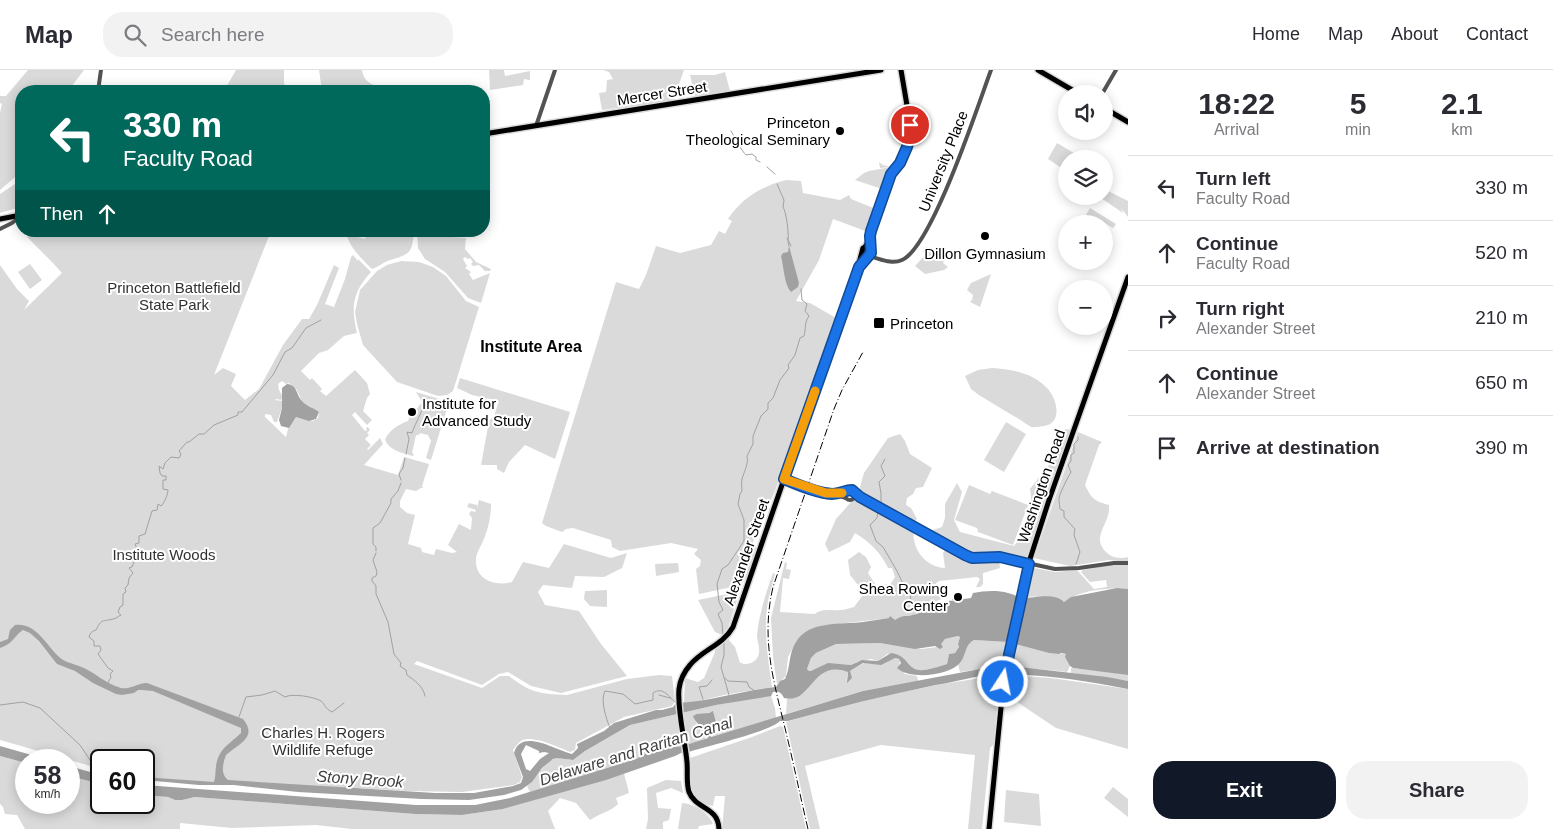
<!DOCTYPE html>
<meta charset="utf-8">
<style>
body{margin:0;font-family:Arial,sans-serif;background:#f2f2f3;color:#2b2b33;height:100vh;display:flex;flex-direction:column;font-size:19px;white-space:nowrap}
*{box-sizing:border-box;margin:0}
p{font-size:16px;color:#7c7c81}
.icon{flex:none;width:28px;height:28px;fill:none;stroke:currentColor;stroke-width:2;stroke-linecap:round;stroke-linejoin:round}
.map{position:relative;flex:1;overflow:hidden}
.side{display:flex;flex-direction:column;background:#fff;width:425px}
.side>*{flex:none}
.top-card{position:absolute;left:15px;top:15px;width:475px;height:152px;border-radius:20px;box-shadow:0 2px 12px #0003;background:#00695c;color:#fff;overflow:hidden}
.buttons{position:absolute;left:1058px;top:15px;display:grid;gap:10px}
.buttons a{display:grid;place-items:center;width:55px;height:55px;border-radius:50%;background:#fff;box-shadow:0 2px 12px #0003;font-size:25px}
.speed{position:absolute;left:15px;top:679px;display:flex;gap:10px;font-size:25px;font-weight:700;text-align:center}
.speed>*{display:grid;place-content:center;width:65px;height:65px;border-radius:50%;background:#fff;box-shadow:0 2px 12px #0003;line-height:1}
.speed small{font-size:12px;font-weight:400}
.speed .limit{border:2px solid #111;border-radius:8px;background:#fff;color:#111}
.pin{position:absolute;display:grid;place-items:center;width:42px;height:42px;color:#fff;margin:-21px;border:2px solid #fff;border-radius:50%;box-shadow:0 1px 5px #0007}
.me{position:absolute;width:55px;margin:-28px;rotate:11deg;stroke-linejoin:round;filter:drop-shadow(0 0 4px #0008)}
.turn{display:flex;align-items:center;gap:18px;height:105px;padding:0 25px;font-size:22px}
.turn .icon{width:65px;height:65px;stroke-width:2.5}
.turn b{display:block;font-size:35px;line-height:42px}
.then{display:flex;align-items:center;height:48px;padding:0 25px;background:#0003;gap:10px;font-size:19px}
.eta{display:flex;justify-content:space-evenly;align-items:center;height:85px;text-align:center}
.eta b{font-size:30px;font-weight:600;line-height:35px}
.cta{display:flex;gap:10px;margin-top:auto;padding:10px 25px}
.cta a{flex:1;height:58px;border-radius:20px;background:#111827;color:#fff;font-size:20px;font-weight:600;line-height:58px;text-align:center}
.cta a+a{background:#f2f2f3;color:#2b2b33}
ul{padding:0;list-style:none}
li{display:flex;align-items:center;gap:15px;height:65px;padding:0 25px;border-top:1px solid #e1e1e2}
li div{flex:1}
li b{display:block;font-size:19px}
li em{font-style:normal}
header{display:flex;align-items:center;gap:30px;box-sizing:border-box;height:70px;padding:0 25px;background:#fff;border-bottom:1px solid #e1e1e2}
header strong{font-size:24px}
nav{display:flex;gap:28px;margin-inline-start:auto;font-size:18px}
.search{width:350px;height:45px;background:#f2f2f3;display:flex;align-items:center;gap:12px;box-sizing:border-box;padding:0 18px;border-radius:20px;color:#7c7c81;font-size:19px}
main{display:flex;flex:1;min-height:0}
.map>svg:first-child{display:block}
</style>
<header>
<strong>Map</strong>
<div class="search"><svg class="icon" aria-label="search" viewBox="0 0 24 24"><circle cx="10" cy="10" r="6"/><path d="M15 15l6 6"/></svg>Search here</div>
<nav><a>Home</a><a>Map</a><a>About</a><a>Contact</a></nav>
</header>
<main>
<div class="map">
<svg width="1128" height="759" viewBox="0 0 1128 759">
<rect width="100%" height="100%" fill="#fff"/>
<g fill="#dadada" fill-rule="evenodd">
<path d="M28,0H84L68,21H21V102L0,120V43L2,34L0,33V26H6Z"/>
<path d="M236,0H284V13L287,21H224Z"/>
<path d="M319,0H362C365,16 375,13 385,21H322Z"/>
<path d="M489,0H504L505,6L530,1V10L524,9L523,15L490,20Z"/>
<path d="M603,0H684L673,31L602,40L599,23L606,22L607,10L613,9L609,2Z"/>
<path d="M725,2L730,21L695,26L690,5H715Z"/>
<path d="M1057,73L1079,86L1078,89H1066V101L1048,89Z"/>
<path d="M879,92L883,95L891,97L882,119L855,110L864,103L869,101L891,97L880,98Z"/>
<path d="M21,110V137L0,143V124Z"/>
<path d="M786,110L801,111L803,123L840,130L849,125L851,129L876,139L868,162L833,149L819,190L796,231L810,233L836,248L775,421L755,466L753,472L757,479L746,508L741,515L699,524L696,499L700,496L701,490L694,484L698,479L671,473L620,481L612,477L611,470L573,458L566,459L562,462L546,456L542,453L616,212L639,219L646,205L656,176L680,183L711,175L719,161L725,164L732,151L728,149C742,128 762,116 786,110Z"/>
<path d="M1106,120L1128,131V133L1117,132L1128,133V147L1121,138L1123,143L1101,128L1104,126Z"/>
<path d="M1090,138L1116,154L1113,158L1105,153L1104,154H1081Z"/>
<path d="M34,161H271L214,305L223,298L236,304L231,316L245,330L259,319L283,275L302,249H309L317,235L334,195L339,198L325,234L334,237L345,209L351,187L353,185L358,191V189L371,202C352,223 351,237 357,263L344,266L328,280L319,283L301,301L310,310L312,308L322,319L320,321L326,326L355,300L367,313L370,324L367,328L363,341L372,350L367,355L355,342L352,345L365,361L367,360L366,358L368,357L370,360L367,363L369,365L365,369L371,375L367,379L368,380L380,368L383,374L364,395L398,405L404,387L429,394L422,416L423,418H421L416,421L406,419L400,431V437L407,443L415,445L408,474L421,478L422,482L434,485L436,479L452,483L457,482L448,475L459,454L471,460L472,448L469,444L471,441L475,442L476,440L467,437L469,433L477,435V438L479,430L491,434C491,445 489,456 485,466C483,473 477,481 476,488C474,509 494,517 512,512L523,492L549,498L564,474L611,488L627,483L622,498L604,507L575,506L572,518L543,515L538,522L545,535L579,541L601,574L627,606L561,623L531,616L508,602L499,604L482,615L417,591L414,594L482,618L500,606H509C531,623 540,624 567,625L627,609L659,605L672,606L675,631L672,636L624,647L576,673L575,680L570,682C560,678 531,664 521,671C518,673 515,677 513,680L522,707L520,712L514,715L462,722L407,721L360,718L359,720L218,713L144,707V690H101V699L0,670V195L17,219L29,231L24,240L62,203L52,192L27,167ZM282,311L286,314L289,313L297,320L302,332L319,342L318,348L313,351L296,347L288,359L286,367L265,347V344L271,345L274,352H277L282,338L283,331L275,330L276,329L281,330L283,327L279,320L278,314Z"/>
<path d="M368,161H414C412,184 410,184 390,190C383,192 379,197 372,199C361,188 351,179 346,164L365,169Z"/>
<path d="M417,161H422V165L466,168L465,179L476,192L491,199L490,201H485L479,195L473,196L471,194L473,192L470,188L468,189L465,187L463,189L467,196L465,198L471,202L469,204L473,210L490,203L481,233L468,228L445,202L425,189L418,178Z"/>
<path d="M936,178V179L941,183L944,178L946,188L943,193L948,197L944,200L925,204L915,196L926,184L922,181Z"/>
<path d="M401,191L419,192L433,197L446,206L466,231L479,237L453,321L447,325L438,326L397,312L363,275L357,254L355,242L360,220L377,201L387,195Z"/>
<path d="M30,194L42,210L30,219L18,202Z"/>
<path d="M991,204L980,237L970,232L972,230L973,225L967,220L971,213Z"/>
<path d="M992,298C1012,299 1034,303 1048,319C1058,331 1062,353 1044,356C1040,356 1035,358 1032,357C1028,356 1023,351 1019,349C1005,341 992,333 979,325L971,319L965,306L978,300Z"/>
<path d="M460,308L570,342L555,389L525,375L509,392L504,403L497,399V395H481L489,351L494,346L499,331L472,325L457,318Z"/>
<path d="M416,322L449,332L431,390L426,388L431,371L428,365L420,363L419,365H416L412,383L414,384L413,386C402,383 390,381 385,370C388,361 399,354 408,351L411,343L416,340L422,332Z"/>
<path d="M1006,352L1026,364L1004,402L984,390Z"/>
<path d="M1065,359L1071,360L1027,487L1023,490L1005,485L973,486L953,477L930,461L942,457L945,448V434L957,413L962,422L954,450L960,462L1014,476C1027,459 1034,441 1030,419C1038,408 1048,398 1055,386C1059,378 1062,368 1065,359Z"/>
<path d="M1078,362L1102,372L1099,375L1085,415C1092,429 1094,431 1109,435C1111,454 1090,466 1106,482C1112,488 1120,489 1128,487V492L1109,490L1070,496L1034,488Z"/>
<path d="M900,364L905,371L910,384L932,398L923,417L916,418L913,424L907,428L906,435L911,438L917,449L914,453L907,452L861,426L860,417L864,403L888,368Z"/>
<path d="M969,415L990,424L992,421L1028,435L1013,475L978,462L977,458L955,450Z"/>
<path d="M852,431H863L914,459C911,478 925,497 945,498L943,483L947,477L971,490H999L1000,498L983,503V514L980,517H976L980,509L977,507L939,511L936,513V519L941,529L916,541L917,545H910L895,550L890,548L820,556L795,574L788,587L786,606L777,614L773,587L771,548L785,492L787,493L786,499L791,500L789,509L783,508L780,542L815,544C822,538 832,541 840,540C845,540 849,538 854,537L866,521L868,524L879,519V517L887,514V520L895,507L892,498H888C881,483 869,471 855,463L850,472L829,482L825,474L836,449Z"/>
<path d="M859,482L866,487L871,497L868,503L875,514H870L862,520L850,505L848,490Z"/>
<path d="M678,493L679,502L656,506L655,494Z"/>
<path d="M1128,494V519C1110,517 1079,520 1065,532C1052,529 1038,524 1025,528L1031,500L1034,498L1055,502L1077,500L1094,519L1107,517L1106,510L1090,512L1081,502L1083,500L1109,495Z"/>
<path d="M773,503L775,504C773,512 770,522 768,531C763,559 768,589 772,617L724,625L691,633H684L685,608L698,612L704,608L715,582V578L728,569L735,577L740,593H742L743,594C749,594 754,593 757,588C762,581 757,572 757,565C759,544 766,523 773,503Z"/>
<path d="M607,520V537L590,536L584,529L585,521H587Z"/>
<path d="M737,522L739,524L728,558L722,565L715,562L698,530Z"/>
<path d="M958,566L960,567L958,574L959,577L955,583L949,584L947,594C941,596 925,601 919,600C907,598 903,581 888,584C885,585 881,589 878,591L871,589L857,592L851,595L837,594L811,601H809L807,599L811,588L816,583L836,574L880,573L921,579L938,577L945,569Z"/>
<path d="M974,570L1008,572L1049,583L1066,584L1070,596L1067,602C1031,598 996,596 960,602L958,595L961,592L970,571Z"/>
<path d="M895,588L900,590L899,597L905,604L917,606L918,611L863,621L786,644L787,629C816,628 813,589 848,602L846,612L850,601L864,593L877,594Z"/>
<path d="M1071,598L1112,602L1128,605V611L1071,603Z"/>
<path d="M1000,605L999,614L996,617L994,632L997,638L994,674L990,678L982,759H968L975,685L881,675L805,696L820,759H810L786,652L861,630L943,614Z"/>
<path d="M1010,605L1051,608L1128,619V679L1056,658L1005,624L1006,615Z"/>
<path d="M766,626H771L775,638L776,648L713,666L712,661C718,655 715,648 713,642L707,643L696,652L700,658L706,662L705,669L689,674L687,676L656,678L636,689L530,722L527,716C535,709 546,690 557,688C561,688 568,690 573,690L585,681L630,655L716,635Z"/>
<path d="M780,656L783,657L806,759H722L725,726H715L713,736C686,731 691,710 690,688L752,667Z"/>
<path d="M0,686L26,693V732H69V706L101,714V732H144V725L168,727L175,730H182L195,727L415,744L462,745L503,739L624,703L629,723L616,728L618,734C610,742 600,743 590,750L576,733L560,728L548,741L555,759H352L316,755L232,758L180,753V759H25L17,745L5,744L3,737L0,734Z"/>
<path d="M666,710L681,711L683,723L671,718L656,723L658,738L671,739L669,750L663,752V759H646L648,749L647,718Z"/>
<path d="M1113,717L1128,729V747L1104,728Z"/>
<path d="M1006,720L1039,724L1041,756L1004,752Z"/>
<path d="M682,733C693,733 710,744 713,754L699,756L698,759H678Z"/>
</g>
<g fill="#a1a1a1" fill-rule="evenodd">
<path d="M789,176L799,213L798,217L791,222C784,214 784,198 781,186L783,183L788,182Z"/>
<path d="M287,314C298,315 296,325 302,331C306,336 314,338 319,342L316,349L309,351L296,347L289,358L281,356L279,350L282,338V318Z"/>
<path d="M1117,518L1128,519V605L1073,598L1070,596L1065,587L1066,584L1061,583L1059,584L1049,583L1008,572L974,570C965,574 966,586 960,593C948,606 910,610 897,598L901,593L899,589L895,588L881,595L863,593L850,601L852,608L847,613L848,602C812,588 812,635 784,628C781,622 779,621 773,622L771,626L716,635L630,655L585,681L573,690L557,688L553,689L542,698L532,712L521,720L504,725L469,730L422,729L298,722L234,715H199L144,710V707L214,712C216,706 215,698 217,691C220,678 232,672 241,663V658L153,621L142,620H138L134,623L122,625L116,624L93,613L75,601L57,594L39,571L30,563L23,560C14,566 13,574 0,578V572L8,569L10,560L15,555C35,552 46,574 58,586C64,592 71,593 79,596C94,601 105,614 121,618C129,620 138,613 147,613L243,649C258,667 239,674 226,685C223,693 220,704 228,710L435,723H474L513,716L521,713L523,707L514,683C521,657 557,681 572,684L578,678L577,674L604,661L614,653L656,640H662L673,637L676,633C709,632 743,620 776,617L780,611L785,609C791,597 788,584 796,572C809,550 841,555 863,552C872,551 880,549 889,548L890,546L895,550C903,544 909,547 917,544C930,540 940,529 953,531L952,529L956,528L957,530L971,528L973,523C984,521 997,520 1008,523C1013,524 1018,527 1023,528C1034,528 1055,522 1064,532L1071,527ZM958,566L960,567L958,574L959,577L955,583L949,584L947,594C941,596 925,601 919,600C906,598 908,585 891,583L878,591L862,590L851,595L828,593L811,601H809L807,599L811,588L816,583L836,574L880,573L915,579L935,576L940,579L943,577L941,574L945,569ZM526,675L539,681V683L544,682L549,683L540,689L530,701L526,699L521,684Z"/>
<path d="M1019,597L1107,607L1128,611V619C1087,611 1038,603 996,605C976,605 956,612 936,615C886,625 837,637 788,651H780C769,662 707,676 689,682H683L675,686L606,710L503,739L462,745L415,744L195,727L182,730H175L168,727L144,725V715L416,735H475L510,728L636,689L656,678L687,676L689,674L708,668C706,658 696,655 693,646L697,644L709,643L713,641L717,656L710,663L711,667L863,621L980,599Z"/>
<path d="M0,676L49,690H26V693L0,686Z"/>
<path d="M69,696L101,705V714L69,706Z"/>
</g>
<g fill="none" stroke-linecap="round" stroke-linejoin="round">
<g stroke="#a1a1a1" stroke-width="1">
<path d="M731,61C734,66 743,83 746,85L752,84L756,87V90L760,92"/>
<path d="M767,97L775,104"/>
<path d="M777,114L784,130L783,137C786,142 788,157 788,163C789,168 787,170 789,176"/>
<path d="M787,168L791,176"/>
<path d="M406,384L409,369L407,362L412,363C415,353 426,336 425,328"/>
<path d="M401,410L399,404L403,398L405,388"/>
<path d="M881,434V423L879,412L885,406L881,396L885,389"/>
<path d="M878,440L877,448L870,455L876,471L883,477L897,501L905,518L910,523L911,531L919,544"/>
<path d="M376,481V477L373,474V458L380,453L391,433V429L398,421L401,413"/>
<path d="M376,483L373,490L377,502L376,506L372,508V511L376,516V524L388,552L394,584L401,593L400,596L406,600L407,605C415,611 423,616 425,626"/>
<path d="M1076,494L1080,482L1074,465L1075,459L1064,447V441L1060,439C1060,436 1059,433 1059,430C1058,426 1068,407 1071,402L1068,395L1071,391V385L1074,383V374L1078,370V367"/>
<path d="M723,567L722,553L718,544L723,540L719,532L717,514L722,499L728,495L744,471V450L738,434L740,424L742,421C742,418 741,413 742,409C744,402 749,393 747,386L753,374V366L761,346L768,339V333L773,328L780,310L789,298L788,295L795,285L800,268L804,266C806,259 804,253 809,246L805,241L807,234L802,230L801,219"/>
<path d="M724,571V585L721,597L729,625"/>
<path d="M725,608L728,611L747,612L749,617L755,621"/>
<path d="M108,613L111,607L110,604L113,601L108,598L98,584L101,580L100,576H94V571L89,567C90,563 92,561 96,560C102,548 102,552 113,549C116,549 118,546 121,545L118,542L120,537L123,535V524L126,522L125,518L128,515L129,508L133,503L129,498L132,497L134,492L137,491L135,487L137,483L135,481L137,479L135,474L139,473V466L145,464L152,441L157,440L158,434L161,436C164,434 168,424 168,420L163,419V410H166V406H162L160,403L159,396L163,399L165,393L171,387L179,388L181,384L179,381L187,372H189L199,364H204L214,355L238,345V342H242L273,305L285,282L292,278L306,258L321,250"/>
<path d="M659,625L670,628"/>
<path d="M703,629L699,617L707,616L712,610"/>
<path d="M0,635L23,632L40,638L80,675L92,693L101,696"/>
<path d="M239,647L246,627L262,625L275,621L285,627C292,623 315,627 321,631C326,635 324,638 332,642L344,633"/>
<path d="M610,658C606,648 600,630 605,621L623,624L635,634L653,630V623C663,616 669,627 676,633"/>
</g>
<g stroke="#dbdbdb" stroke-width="8">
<g id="major">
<path d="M1038,0L1079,24"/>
<path d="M1104,38L1128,52"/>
<path d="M484,64L881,0"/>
<path d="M0,149L16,146L21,142"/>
<path d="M865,177L868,172L891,104L901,90L910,68L911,59L901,0"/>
<path d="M859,196V193L863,178L868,176L872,180L871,184L868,186L863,185L862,182"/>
<path d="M719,759C718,736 696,740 689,722C686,713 688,701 687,692C685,670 677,640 679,619C680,610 684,602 690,595C702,580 723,575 733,557L833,267L859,197L868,186"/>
<path d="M989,759L1004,607L1030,489L1049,430L1128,207"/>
</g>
</g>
<g stroke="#535353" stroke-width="4">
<path d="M98,21L101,0"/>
<path d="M1102,24L1116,0"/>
<path d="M536,56L555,0"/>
<path d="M0,159L12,153L21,146"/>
<path d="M868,186C879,188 891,195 902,190C932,177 978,35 991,0"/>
<path d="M784,409L846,428"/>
<circle cx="850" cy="425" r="5"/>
<path d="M855,424L968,487L1004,488L1055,499L1079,498L1114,493H1128"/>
</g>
<use href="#major" stroke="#000" stroke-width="5"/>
<path stroke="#000" stroke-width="1" stroke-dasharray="8 2.5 1 2.5" stroke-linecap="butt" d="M808,759C800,725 793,691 785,658C773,609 761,568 773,517L834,339L842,320L863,282"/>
</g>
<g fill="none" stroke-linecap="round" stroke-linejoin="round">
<g stroke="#114b97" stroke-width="12">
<path id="route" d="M910,55L911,64L907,77L900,93L891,104L871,161L870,166L871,183L859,197L784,409C799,415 816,423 832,424C840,424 845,420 852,420L860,427L965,485L972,488L1000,487L1029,494L1003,612"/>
</g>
<use href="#route" stroke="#1a73e8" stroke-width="9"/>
<path stroke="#f59e0b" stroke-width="9" d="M815,321L784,409L826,423H842"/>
</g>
<g fill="#000" stroke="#fff" stroke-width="2">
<circle cx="840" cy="61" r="5"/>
<circle cx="985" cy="166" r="5"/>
<rect x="873" y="247" width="12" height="12" rx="2.5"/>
<circle cx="412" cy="342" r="5"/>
<circle cx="958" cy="527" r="5"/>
</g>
<g text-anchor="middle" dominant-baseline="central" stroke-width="4" stroke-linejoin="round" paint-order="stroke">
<g font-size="15" fill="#000" stroke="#fff">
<text transform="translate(662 23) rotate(-9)">Mercer Street</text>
<text transform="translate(943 91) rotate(-68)">University Place</text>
<text transform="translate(1041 416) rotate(-71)">Washington Road</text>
<text transform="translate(746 482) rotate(-71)">Alexander Street</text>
</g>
<g font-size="15" fill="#000" stroke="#fff" text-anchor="end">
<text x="830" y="52">Princeton<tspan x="830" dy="17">Theological Seminary</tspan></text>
<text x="985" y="183" text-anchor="middle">Dillon Gymnasium</text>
<text x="890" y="253" text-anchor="start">Princeton</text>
<text x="422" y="333" text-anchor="start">Institute for<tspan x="422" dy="17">Advanced Study</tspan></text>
<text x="948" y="518">Shea Rowing<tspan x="948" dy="17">Center</tspan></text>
</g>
<g font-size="15" fill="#313131" stroke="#fff">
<text x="174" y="217">Princeton Battlefield<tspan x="174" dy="17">State Park</tspan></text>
<text x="164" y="484">Institute Woods</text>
<text x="323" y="662">Charles H. Rogers<tspan x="323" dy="17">Wildlife Refuge</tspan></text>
</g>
<g font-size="16" font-weight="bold" fill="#000" stroke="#fff">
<text x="531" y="276">Institute Area</text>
</g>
<g font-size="16" font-style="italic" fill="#424242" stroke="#fff">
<text transform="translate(636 681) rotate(-17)">Delaware and Raritan Canal</text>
<text transform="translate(360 709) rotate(4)">Stony Brook</text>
</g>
</g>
</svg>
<div class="buttons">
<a><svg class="icon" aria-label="sound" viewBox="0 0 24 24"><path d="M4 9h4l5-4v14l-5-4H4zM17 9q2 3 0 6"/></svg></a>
<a><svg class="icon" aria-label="layers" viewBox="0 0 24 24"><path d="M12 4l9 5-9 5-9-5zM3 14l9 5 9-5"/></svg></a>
<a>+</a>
<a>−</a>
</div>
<div class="speed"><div>58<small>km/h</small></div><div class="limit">60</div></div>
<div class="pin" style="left:910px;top:55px;background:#d93025"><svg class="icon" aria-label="arrive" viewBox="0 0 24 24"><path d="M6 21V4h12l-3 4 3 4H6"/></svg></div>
<svg class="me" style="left:1003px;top:612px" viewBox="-20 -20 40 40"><circle r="17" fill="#1a73e8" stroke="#fff" stroke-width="3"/><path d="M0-11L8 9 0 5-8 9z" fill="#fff"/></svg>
<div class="top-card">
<div class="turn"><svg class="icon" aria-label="left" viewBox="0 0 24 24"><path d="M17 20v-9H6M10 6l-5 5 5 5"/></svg><div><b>330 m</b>Faculty Road</div></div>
<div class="then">Then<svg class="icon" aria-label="ahead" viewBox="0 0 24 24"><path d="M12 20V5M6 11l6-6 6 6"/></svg></div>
</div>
</div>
<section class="side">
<div class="eta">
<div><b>18:22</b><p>Arrival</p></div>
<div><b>5</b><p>min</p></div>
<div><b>2.1</b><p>km</p></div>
</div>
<ul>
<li><svg class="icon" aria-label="left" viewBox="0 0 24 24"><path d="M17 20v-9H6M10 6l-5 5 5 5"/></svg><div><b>Turn left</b><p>Faculty Road</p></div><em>330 m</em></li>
<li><svg class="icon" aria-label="ahead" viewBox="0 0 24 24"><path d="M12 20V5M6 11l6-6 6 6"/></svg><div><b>Continue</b><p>Faculty Road</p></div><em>520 m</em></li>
<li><svg class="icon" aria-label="right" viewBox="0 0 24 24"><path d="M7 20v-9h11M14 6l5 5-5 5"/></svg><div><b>Turn right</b><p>Alexander Street</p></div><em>210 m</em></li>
<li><svg class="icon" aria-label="ahead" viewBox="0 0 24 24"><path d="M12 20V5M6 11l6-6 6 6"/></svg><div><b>Continue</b><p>Alexander Street</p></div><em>650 m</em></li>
<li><svg class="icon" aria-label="arrive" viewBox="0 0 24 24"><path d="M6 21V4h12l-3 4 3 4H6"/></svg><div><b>Arrive at destination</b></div><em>390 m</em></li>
</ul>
<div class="cta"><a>Exit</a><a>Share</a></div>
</section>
</main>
